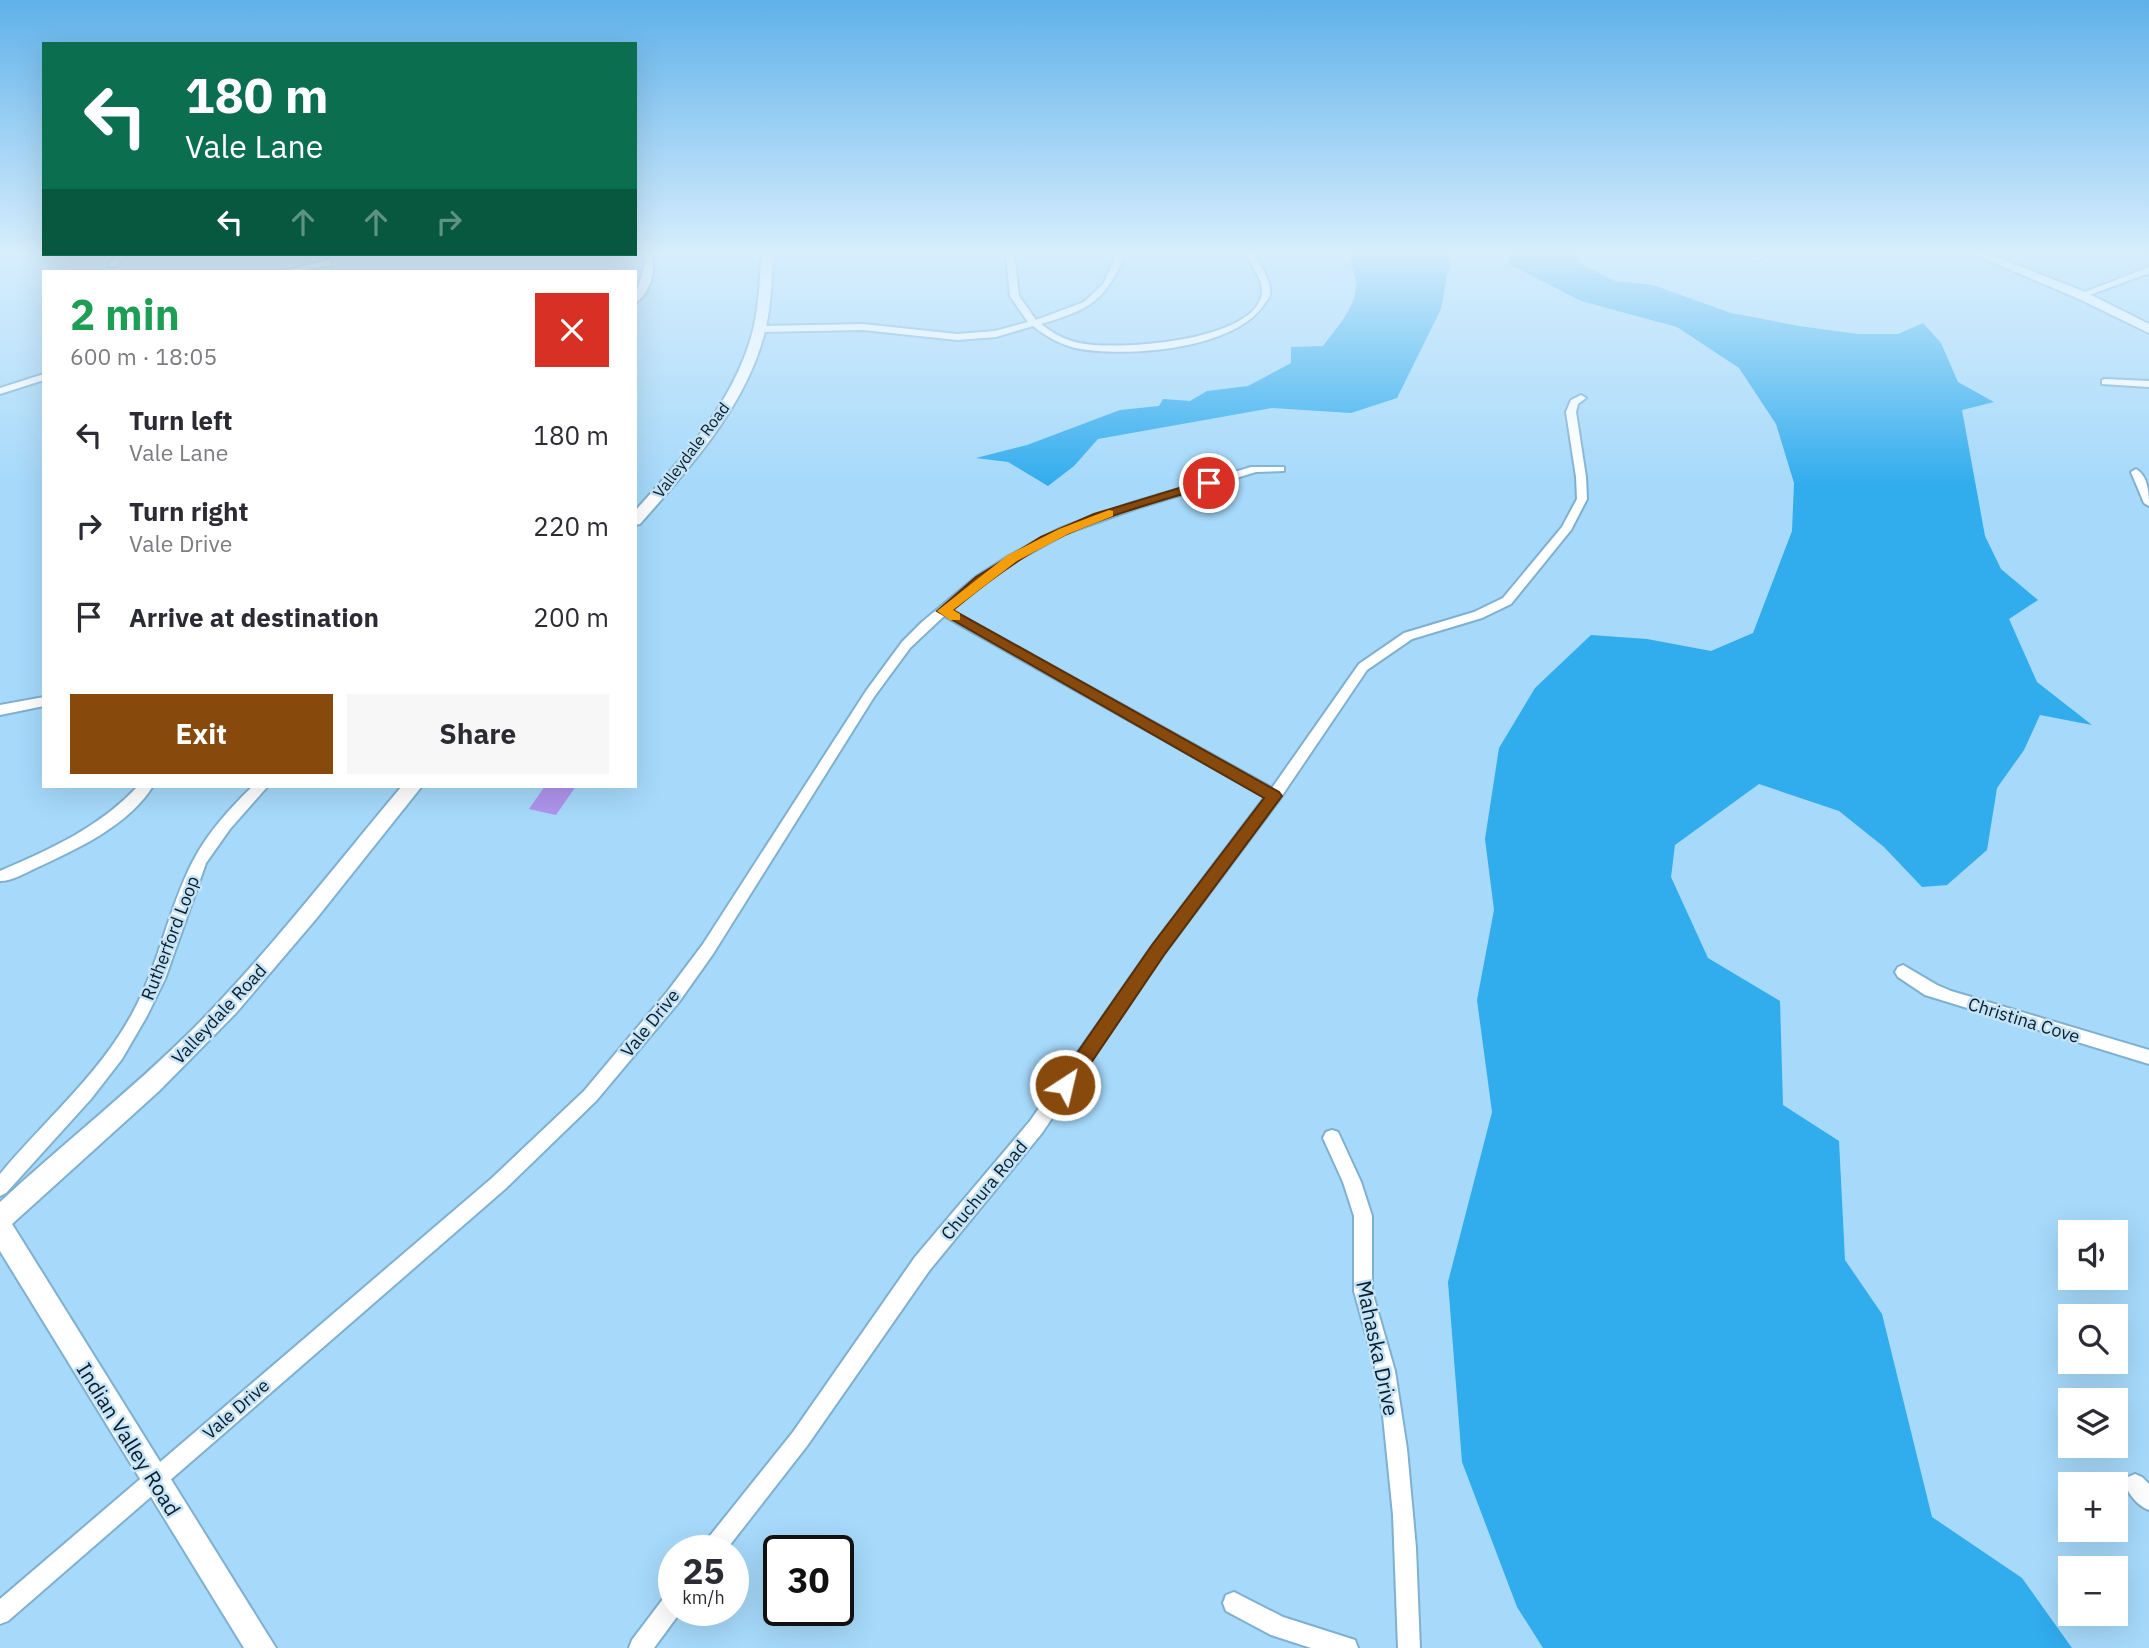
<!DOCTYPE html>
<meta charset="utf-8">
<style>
body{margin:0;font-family:"IBM Plex Sans",sans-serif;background:#f7f7f7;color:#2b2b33;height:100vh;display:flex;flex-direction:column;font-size:26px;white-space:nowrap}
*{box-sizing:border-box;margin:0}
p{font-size:23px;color:#7c7c81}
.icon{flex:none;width:38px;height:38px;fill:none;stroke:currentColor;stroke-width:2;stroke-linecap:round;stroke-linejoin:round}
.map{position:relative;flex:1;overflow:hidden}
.drawer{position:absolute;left:42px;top:270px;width:595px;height:518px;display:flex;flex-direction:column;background:#fff;border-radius:0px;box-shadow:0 7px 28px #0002}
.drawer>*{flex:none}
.guide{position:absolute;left:42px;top:42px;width:595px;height:214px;border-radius:0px;box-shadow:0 7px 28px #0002;background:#0b6e4f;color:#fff;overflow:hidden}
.buttons{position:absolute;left:2058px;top:1220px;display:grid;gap:14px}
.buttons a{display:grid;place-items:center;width:70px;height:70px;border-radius:0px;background:#fff;box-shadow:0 7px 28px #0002;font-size:35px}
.speed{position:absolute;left:658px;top:1535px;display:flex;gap:14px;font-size:35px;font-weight:700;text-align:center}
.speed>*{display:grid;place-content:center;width:91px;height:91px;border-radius:50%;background:#fff;box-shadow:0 7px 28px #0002;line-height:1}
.speed small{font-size:18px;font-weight:400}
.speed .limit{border:4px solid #111;border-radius:10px;background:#fff;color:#111}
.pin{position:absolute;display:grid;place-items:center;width:60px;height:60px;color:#fff;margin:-30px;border:4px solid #fff;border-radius:50%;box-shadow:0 2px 7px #0007}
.me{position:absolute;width:77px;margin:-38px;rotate:35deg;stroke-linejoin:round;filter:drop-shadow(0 0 5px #0008)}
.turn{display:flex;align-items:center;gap:24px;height:147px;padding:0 28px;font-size:32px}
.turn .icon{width:91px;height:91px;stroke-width:2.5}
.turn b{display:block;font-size:49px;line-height:60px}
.lanes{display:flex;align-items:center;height:66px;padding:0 28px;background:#0003;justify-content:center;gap:35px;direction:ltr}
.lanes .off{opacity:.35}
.round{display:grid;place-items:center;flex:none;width:74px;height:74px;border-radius:0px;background:#f7f7f7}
.overview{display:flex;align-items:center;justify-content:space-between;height:119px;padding:0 28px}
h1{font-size:42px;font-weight:700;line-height:52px;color:#1e9e55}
.cta{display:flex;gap:14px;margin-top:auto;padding:14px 28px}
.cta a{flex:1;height:80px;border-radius:0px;background:#87490c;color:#fff;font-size:28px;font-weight:700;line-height:80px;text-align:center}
.cta a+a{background:#f7f7f7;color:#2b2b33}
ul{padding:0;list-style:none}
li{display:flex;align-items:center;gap:21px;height:91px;padding:0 28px}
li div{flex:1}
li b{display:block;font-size:26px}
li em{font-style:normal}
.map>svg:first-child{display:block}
</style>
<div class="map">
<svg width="2149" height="1648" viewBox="0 0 2149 1648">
<rect width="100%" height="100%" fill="#a6d9fa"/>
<path fill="#af94ec" d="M545,786H576L556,815L529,809Z"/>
<g fill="#31aced">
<path d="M1351,254H1451L1441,309L1397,398L1351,413L1272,408L1098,439L1074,466L1048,486L1008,462L976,458L1027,445L1120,410L1159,406L1163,399L1190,401L1207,391L1248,386L1291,363V347L1323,346C1337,327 1358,306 1356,281C1355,270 1348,265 1351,254Z"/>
<path d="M1509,254H1579V263L1615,281L1653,285L1731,313L1799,326L1858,334H1898L1923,323L1941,343L1958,382L1994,402L1962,410L1985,536L2001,569L2038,600L2009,619L2037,682L2092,725L2040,715L2024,750L1997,788L1987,850L1947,885L1922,887L1884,847L1839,811L1759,784L1675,845L1671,877L1708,958L1780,1001L1783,1105L1839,1141L1845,1260L1882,1314L1932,1517L2022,1578L2072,1648H1543L1517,1607L1462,1462L1448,1282L1492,1112L1477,1000L1494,910L1485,839L1499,748L1535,688L1591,635L1647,639L1711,651L1753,633L1792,531L1794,483L1776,424L1739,368L1677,327L1581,301L1509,264Z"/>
</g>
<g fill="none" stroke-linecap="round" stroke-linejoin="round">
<g stroke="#7fb0d0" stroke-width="4">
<g id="street">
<path d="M118,254H126L116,266H110L109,264Z"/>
<path d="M641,254L652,255C656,271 650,294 635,303C635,288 645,274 645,258Z"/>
<path d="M1006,254H1014L1019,296L1036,320L1084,302L1103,284L1117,254H1125C1106,301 1089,310 1041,324C1052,333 1065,340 1079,343C1116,351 1254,342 1262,294C1264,282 1251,265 1247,254H1255C1260,265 1272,282 1270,294C1270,296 1267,301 1265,303C1236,350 1125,358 1075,348C1060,344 1045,336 1033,326L996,337L957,340L863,330L759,332L754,329L759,326L863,324L957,334L995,331L1028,322L1010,296Z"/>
<path d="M1758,254H1769L1758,260H1752V256Z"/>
<path d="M328,260L331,261V265L299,271H284Z"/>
<path d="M2149,267V273L2084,297L2077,295Z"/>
<path d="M44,374V380L0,394V388Z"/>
<path d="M2105,379L2149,381V387L2102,384V380Z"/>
<path d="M1581,395L1586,398L1578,404L1576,412L1586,477L1587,499L1571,530L1511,604L1482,618L1412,639L1367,670L1279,800L1163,955L1042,1133L929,1271L807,1446L726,1550H702L705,1542L793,1432L915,1257L1030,1121L1153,945L1265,797L944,616L910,648L874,697L713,954L679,1002L596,1101L504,1190L8,1621L0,1624V1599L492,1178L584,1091L667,992L703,944L866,691L902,642L922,622L976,577L1009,556L1059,529L1129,504L1251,467H1284V471L1256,472L1137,508L1067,533L1017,560L984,583L951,610L1272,788L1359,664L1404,633L1474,612L1503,598L1562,527L1577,499L1576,477L1566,412L1571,400Z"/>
<path d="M2136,469C2148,476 2149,493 2149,506L2144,503L2131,472Z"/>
<path d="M44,697V706L0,715V705Z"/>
<path d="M138,786H153C128,826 77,849 36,868C25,873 12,881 0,881V871C51,849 100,827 138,786Z"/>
<path d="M253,786H268L230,829L206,863L165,979L147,1016L122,1059L91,1099L6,1193L0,1196V1174C45,1120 98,1076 132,1014C159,965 168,909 193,861C208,832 230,808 253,786Z"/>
<path d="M1903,965L1937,985L1951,991L2149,1050V1064L1925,995L1898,977L1895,972L1898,967Z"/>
<path d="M1332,1130L1338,1132L1361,1182L1372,1216V1291L1395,1371L1407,1449L1416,1548L1420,1648H1398L1393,1515L1383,1416L1376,1371L1354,1291V1216L1343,1182L1323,1138L1326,1132Z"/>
<path d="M2135,1474L2142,1477L2149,1484V1510C2138,1506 2129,1495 2125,1484L2128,1477Z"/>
<path d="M674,1592V1610H682L654,1648H629L632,1640L666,1595Z"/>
<path d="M1234,1592L1283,1617L1355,1640L1358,1648H1311L1271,1635L1226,1611L1223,1603L1226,1595Z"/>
</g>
</g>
<g stroke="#7fb0d0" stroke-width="4">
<g id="secondary">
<path d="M761,254H773C772,281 771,309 764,335C744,409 689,468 640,524L635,525V511C682,459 733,403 752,334C759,308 760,280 761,254Z"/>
<path d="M1973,254H1989L2085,292L2149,324V333L2077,298Z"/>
<path d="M402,786H422L316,919L236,1013L159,1091L12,1224L276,1648H244L0,1251V1202C64,1143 133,1089 194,1028C269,952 334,867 402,786Z"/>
</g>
</g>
<use href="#street" fill="#fff" fill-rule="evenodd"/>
<use href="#secondary" fill="#fff" fill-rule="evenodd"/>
</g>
<linearGradient id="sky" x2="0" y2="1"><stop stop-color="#5fb1ea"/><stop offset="0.52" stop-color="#d7eefd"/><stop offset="1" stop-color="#d7eefd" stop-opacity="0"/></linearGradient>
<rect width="2149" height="485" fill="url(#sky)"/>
<path fill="#87490c" stroke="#582f08" stroke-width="2" d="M1209,479L1213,480V485C1158,502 1101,516 1050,542C1015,560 983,585 953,610L1279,792L1282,796L1164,955L1072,1091L1065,1093L1059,1091L1056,1085L1059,1079L1152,945L1264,798L937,611L976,577L1041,537L1094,514Z"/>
<path fill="#f59e0b" d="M1109,510L1113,511V516L1068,534L1017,561L953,610L960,614V620H950L937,611L1008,555L1059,529Z"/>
<g text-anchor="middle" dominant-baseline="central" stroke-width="5" stroke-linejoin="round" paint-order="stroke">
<g font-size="16" fill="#091d29" stroke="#c5e3f7">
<text transform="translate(691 450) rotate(-53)">Valleydale Road</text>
</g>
<g font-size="18" fill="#091d29" stroke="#c5e3f7">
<text transform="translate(170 938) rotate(-69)">Rutherford Loop</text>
<text transform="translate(219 1014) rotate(-47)">Valleydale Road</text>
<text transform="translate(2024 1020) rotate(17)">Christina Cove</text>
<text transform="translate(650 1023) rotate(-51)">Vale Drive</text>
<text transform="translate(984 1190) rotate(-50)">Chuchura Road</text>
<text transform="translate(236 1409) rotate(-41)">Vale Drive</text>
</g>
<g font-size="21" fill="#091d29" stroke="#c5e3f7">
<text transform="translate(1378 1348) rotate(78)">Mahaska Drive</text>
<text transform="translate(129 1439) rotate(58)">Indian Valley Road</text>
</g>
</g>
</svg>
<div class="buttons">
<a><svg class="icon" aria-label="sound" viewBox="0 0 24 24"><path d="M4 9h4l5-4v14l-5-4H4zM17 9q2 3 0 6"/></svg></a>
<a><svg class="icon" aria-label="search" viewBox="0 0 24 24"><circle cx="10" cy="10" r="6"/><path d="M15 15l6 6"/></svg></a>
<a><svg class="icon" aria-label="layers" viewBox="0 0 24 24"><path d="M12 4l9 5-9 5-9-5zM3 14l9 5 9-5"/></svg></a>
<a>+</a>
<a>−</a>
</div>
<div class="speed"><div>25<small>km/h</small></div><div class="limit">30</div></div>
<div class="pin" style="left:1209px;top:483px;background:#d93025"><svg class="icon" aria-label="arrive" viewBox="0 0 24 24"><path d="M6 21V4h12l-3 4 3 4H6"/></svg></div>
<svg class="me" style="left:1065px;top:1085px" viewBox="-20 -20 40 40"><circle r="17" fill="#87490c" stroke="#fff" stroke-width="3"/><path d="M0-11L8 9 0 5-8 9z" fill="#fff"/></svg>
<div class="guide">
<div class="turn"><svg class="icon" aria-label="left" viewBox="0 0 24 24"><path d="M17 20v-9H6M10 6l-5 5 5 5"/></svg><div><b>180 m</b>Vale Lane</div></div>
<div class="lanes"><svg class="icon" aria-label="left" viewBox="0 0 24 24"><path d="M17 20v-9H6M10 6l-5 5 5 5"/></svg><svg class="icon off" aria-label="ahead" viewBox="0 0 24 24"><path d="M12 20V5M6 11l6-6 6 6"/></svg><svg class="icon off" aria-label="ahead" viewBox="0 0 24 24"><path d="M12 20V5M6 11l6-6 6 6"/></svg><svg class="icon off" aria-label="right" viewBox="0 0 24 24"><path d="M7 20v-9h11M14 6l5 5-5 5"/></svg></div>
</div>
<section class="drawer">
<div class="overview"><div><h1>2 min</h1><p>600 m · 18:05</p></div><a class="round" style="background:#d93025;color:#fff"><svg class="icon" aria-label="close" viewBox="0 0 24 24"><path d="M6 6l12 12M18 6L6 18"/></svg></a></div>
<ul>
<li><svg class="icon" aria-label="left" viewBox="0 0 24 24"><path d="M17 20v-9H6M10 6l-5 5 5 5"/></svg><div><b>Turn left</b><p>Vale Lane</p></div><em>180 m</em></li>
<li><svg class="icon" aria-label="right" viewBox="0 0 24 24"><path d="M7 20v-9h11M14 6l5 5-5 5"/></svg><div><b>Turn right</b><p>Vale Drive</p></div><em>220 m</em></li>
<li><svg class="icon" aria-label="arrive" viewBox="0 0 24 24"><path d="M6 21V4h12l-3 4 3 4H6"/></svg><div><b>Arrive at destination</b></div><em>200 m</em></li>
</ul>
<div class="cta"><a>Exit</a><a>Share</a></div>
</section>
</div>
